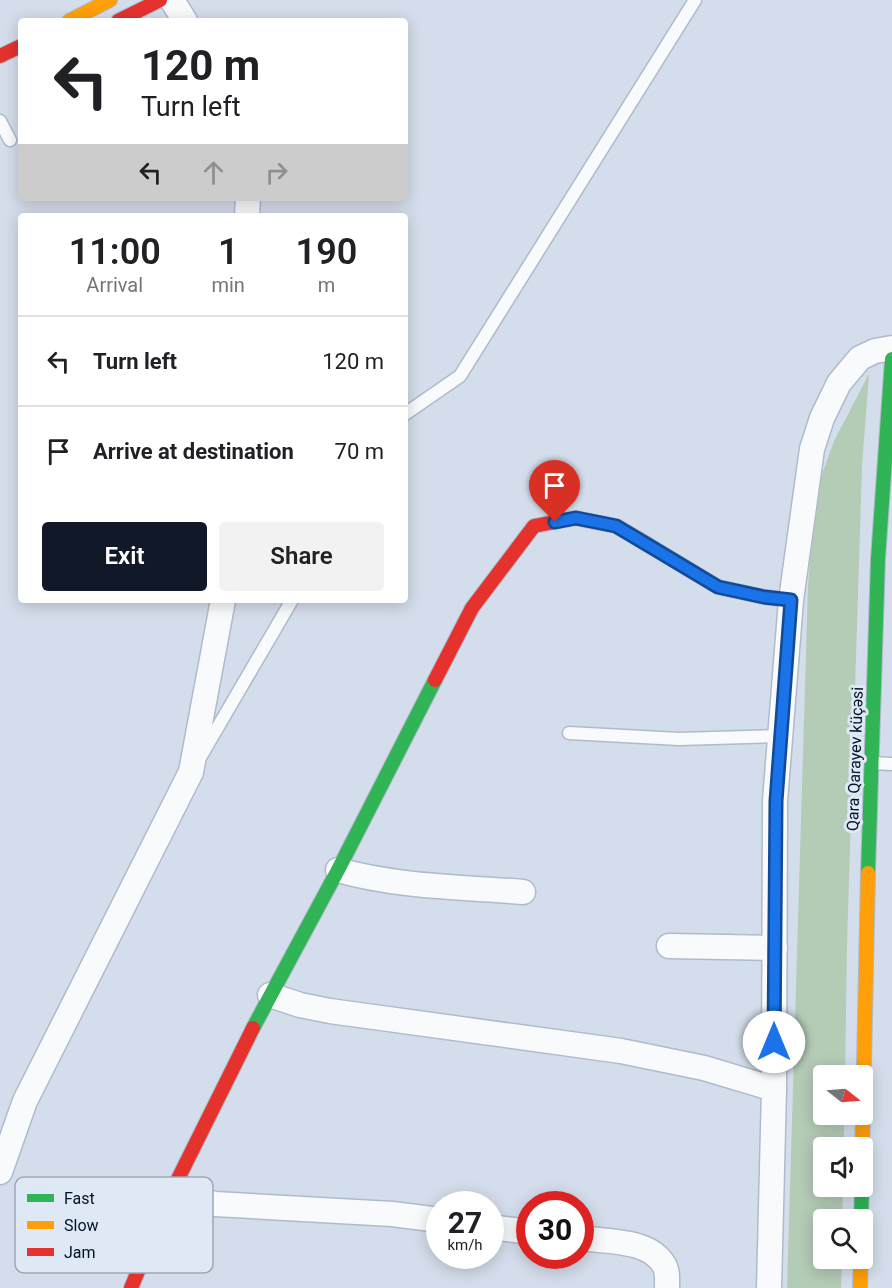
<!DOCTYPE html>
<meta charset="utf-8">
<style>
body{margin:0;font-family:Roboto,sans-serif;background:#f2f2f2;color:#202124;height:100vh;display:flex;flex-direction:column;font-size:22px;white-space:nowrap}
*{box-sizing:border-box;margin:0}
p{font-size:20px;color:#757577}
.icon{flex:none;width:33px;height:33px;fill:none;stroke:currentColor;stroke-width:2;stroke-linecap:round;stroke-linejoin:round}
.map{position:relative;flex:1;overflow:hidden}
.drawer{position:absolute;left:18px;top:213px;width:390px;height:390px;display:flex;flex-direction:column;background:#fff;border-radius:6px;box-shadow:0 3px 15px #0003}
.drawer>*{flex:none}
.top-card{position:absolute;left:18px;top:18px;width:390px;height:183px;border-radius:6px;box-shadow:0 3px 15px #0003;background:#fff;color:#202124;overflow:hidden}
.needle{width:39px;rotate:107deg}
.fabs{position:absolute;left:813px;top:1065px;display:grid;gap:12px}
.fabs a{display:grid;place-items:center;width:60px;height:60px;border-radius:6px;background:#fff;box-shadow:0 3px 15px #0003;font-size:30px}
.speed{position:absolute;left:426px;top:1191px;display:flex;gap:12px;font-size:30px;font-weight:700;text-align:center}
.speed>*{display:grid;place-content:center;width:78px;height:78px;border-radius:50%;background:#fff;box-shadow:0 3px 15px #0003;line-height:1}
.speed small{font-size:15px;font-weight:400}
.speed .limit{border:9px solid #d22;background:#fff;color:#111}
.pin{position:absolute;display:grid;place-items:center;width:51px;height:51px;color:#fff;margin:-62px -26px;border-radius:50% 50% 50% 0;rotate:-45deg;box-shadow:0 0 6px #0007}
.pin .icon{rotate:45deg}
.me{position:absolute;width:66px;margin:-33px;rotate:0deg;stroke-linejoin:round;filter:drop-shadow(0 0 4px #0008)}
.turn{display:flex;align-items:center;gap:21px;height:126px;padding:0 24px;font-size:27px}
.turn .icon{width:78px;height:78px;stroke-width:2.5}
.turn b{display:block;font-size:42px;line-height:51px}
.lanes{display:flex;align-items:center;height:57px;padding:0 24px;background:#0003;justify-content:center;gap:30px;direction:ltr}
.lanes .off{opacity:.35}
.eta{display:flex;justify-content:space-evenly;align-items:center;height:102px;text-align:center}
.eta b{font-size:36px;font-weight:600;line-height:42px}
.action{display:flex;gap:12px;margin-top:auto;padding:12px 24px}
.action a{flex:1;height:69px;border-radius:6px;background:#111827;color:#fff;font-size:24px;font-weight:600;line-height:69px;text-align:center}
.action a+a{background:#f2f2f2;color:#202124}
ul{padding:0;list-style:none}
li{display:flex;align-items:center;gap:18px;height:90px;padding:0 24px;border-top:2px solid #e0e0e0}
li div{flex:1}
li b{display:block;font-size:22px}
li em{font-style:normal}
.map>svg:first-child{display:block}
</style>
<div class="map">
<svg width="892" height="1288" viewBox="0 0 892 1288">
<rect width="100%" height="100%" fill="#d4ddeb"/>
<path fill="#b4cbb6" d="M869,374L862,466L847,944L845,1075L824,1076V1114L844,1115V1147L824,1148V1186L843,1187L842,1219L824,1220V1258L842,1259L841,1288H787L808,587L815,494L834,441Z"/>
<g fill="none" stroke-linecap="round" stroke-linejoin="round">
<g stroke="#aebbcc" stroke-width="15">
<g id="lane">
<path d="M0,121L10,140"/>
<path d="M405,414L460,376L695,0"/>
<path d="M569,733L679,739L780,736"/>
<path d="M201,756L292,600"/>
<path d="M871,763L892,764"/>
</g>
</g>
<g stroke="#aebbcc" stroke-width="27">
<g id="street">
<path d="M172,0L185,21"/>
<path d="M247,216L248,198"/>
<path d="M338,870C398,887 461,887 523,892"/>
<path d="M669,946L775,948"/>
<path d="M270,995L300,1005L330,1011L621,1051L704,1068L774,1089"/>
<path d="M0,1172L25,1101L191,772L223,600"/>
<path d="M171,1193L215,1204L392,1214L440,1220"/>
<path d="M490,1227L530,1232"/>
<path d="M580,1238C607,1242 649,1239 664,1265C668,1271 667,1281 667,1288"/>
<path d="M769,1288L774,1089L775,801L791,600L812,449L822,418L839,383L860,358L875,351L892,348"/>
</g>
</g>
<g stroke="#aebbcc" stroke-width="16">
<g id="fast">
<path d="M647,544L718,587L764,597L791,600"/>
<path d="M868,873L878,559L892,359"/>
<path d="M253,1028L338,870L435,680"/>
<path d="M861,1220L862,1186"/>
</g>
</g>
<g stroke="#aebbcc" stroke-width="16">
<g id="slow">
<path d="M69,21L110,0"/>
<path d="M862,1160L868,873"/>
<path d="M860,1288L861,1258"/>
</g>
</g>
<g stroke="#aebbcc" stroke-width="16">
<g id="jam">
<path d="M118,21L160,0"/>
<path d="M0,56L21,46"/>
<path d="M435,680L472,608L534,526L575,518L616,526L647,544"/>
<path d="M131,1288L171,1193L253,1028"/>
</g>
</g>
<use href="#lane" stroke="#f9fafc" stroke-width="12"/>
<use href="#street" stroke="#f9fafc" stroke-width="24"/>
<use href="#fast" stroke="#30b455" stroke-width="14"/>
<use href="#slow" stroke="#ff9f0a" stroke-width="14"/>
<use href="#jam" stroke="#e5322d" stroke-width="14"/>
</g>
<g fill="none" stroke-linecap="round" stroke-linejoin="round">
<g stroke="#114b97" stroke-width="15">
<path id="route" d="M555,522L576,518L616,526L718,587L764,597L791,600L776,801L774,1042"/>
</g>
<use href="#route" stroke="#1a73e8" stroke-width="10"/>
</g>
<g text-anchor="middle" dominant-baseline="central" stroke-width="6" stroke-linejoin="round" paint-order="stroke">
<g font-size="16" fill="#031126" stroke="#dfe8f5">
<text transform="translate(855 759) rotate(-88)">Qara Qarayev küçəsi</text>
</g>
</g>
<rect x="15" y="1177" width="198" height="96" rx="9" fill="#dfe8f5" stroke="#9da8b7" stroke-width="1.5"/>
<rect x="27" y="1194" width="27" height="8" fill="#30b455"/>
<rect x="27" y="1221" width="27" height="8" fill="#ff9f0a"/>
<rect x="27" y="1248" width="27" height="8" fill="#e5322d"/>
<g font-size="16" fill="#031126">
<text x="64" y="1204">Fast</text>
<text x="64" y="1231">Slow</text>
<text x="64" y="1258">Jam</text>
</g>
</svg>
<div class="fabs">
<a><svg class="needle" viewBox="-14 -14 28 28"><path d="M0-13l5 13h-10z" fill="#e53935"/><path d="M0 13l5-13h-10z" fill="#757577"/></svg></a>
<a><svg class="icon" aria-label="sound" viewBox="0 0 24 24"><path d="M4 9h4l5-4v14l-5-4H4zM17 9q2 3 0 6"/></svg></a>
<a><svg class="icon" aria-label="search" viewBox="0 0 24 24"><circle cx="10" cy="10" r="6"/><path d="M15 15l6 6"/></svg></a>
</div>
<div class="speed"><div>27<small>km/h</small></div><div class="limit">30</div></div>
<div class="pin" style="left:555px;top:522px;background:#d93025"><svg class="icon" aria-label="arrive" viewBox="0 0 24 24"><path d="M6 21V4h12l-3 4 3 4H6"/></svg></div>
<svg class="me" style="left:774px;top:1042px" viewBox="-20 -20 40 40"><circle r="19" fill="#fff"/><path d="M0-13L10 11 0 6-10 11z" fill="#1a73e8"/></svg>
<div class="top-card">
<div class="turn"><svg class="icon" aria-label="left" viewBox="0 0 24 24"><path d="M17 20v-9H6M10 6l-5 5 5 5"/></svg><div><b>120 m</b>Turn left</div></div>
<div class="lanes"><svg class="icon" aria-label="left" viewBox="0 0 24 24"><path d="M17 20v-9H6M10 6l-5 5 5 5"/></svg><svg class="icon off" aria-label="ahead" viewBox="0 0 24 24"><path d="M12 20V5M6 11l6-6 6 6"/></svg><svg class="icon off" aria-label="right" viewBox="0 0 24 24"><path d="M7 20v-9h11M14 6l5 5-5 5"/></svg></div>
</div>
<section class="drawer">
<div class="eta">
<div><b>11:00</b><p>Arrival</p></div>
<div><b>1</b><p>min</p></div>
<div><b>190</b><p>m</p></div>
</div>
<ul>
<li><svg class="icon" aria-label="left" viewBox="0 0 24 24"><path d="M17 20v-9H6M10 6l-5 5 5 5"/></svg><div><b>Turn left</b></div><em>120 m</em></li>
<li><svg class="icon" aria-label="arrive" viewBox="0 0 24 24"><path d="M6 21V4h12l-3 4 3 4H6"/></svg><div><b>Arrive at destination</b></div><em>70 m</em></li>
</ul>
<div class="action"><a>Exit</a><a>Share</a></div>
</section>
</div>
